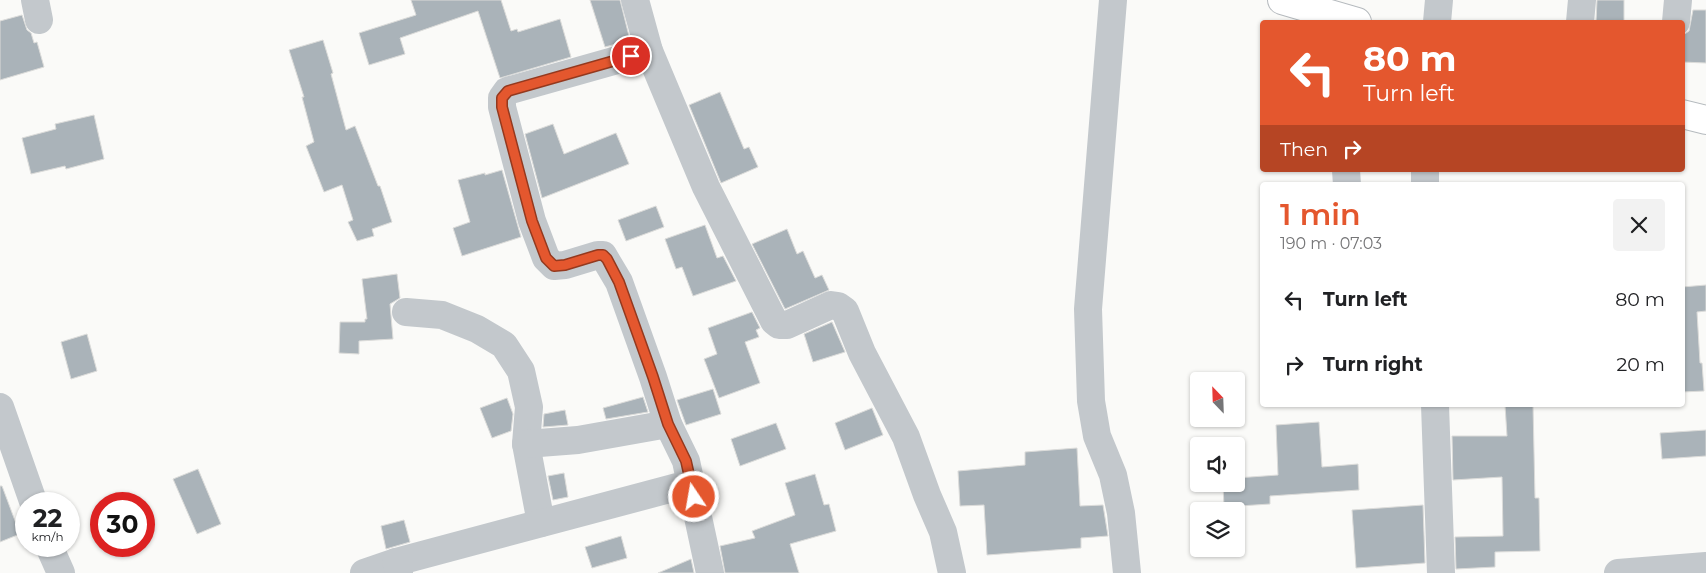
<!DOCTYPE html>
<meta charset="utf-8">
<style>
body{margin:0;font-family:Montserrat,sans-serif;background:#f2f2f2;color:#202124;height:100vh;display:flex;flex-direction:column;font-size:19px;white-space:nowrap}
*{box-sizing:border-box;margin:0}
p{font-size:16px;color:#757577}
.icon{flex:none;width:28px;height:28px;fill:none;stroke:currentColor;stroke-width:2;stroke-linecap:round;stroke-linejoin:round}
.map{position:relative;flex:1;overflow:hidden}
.sheet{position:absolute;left:1260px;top:182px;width:425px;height:225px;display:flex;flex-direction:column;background:#fff;border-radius:5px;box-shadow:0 1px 4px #0004}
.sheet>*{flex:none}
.banner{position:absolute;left:1260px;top:20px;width:425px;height:152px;border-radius:5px;box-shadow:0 1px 4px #0004;background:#e4572e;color:#fff;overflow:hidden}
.needle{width:32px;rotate:337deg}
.buttons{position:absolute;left:1190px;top:372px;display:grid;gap:10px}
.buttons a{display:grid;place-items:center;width:55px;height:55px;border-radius:5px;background:#fff;box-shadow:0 1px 4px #0004;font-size:25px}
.speed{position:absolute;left:15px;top:492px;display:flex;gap:10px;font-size:25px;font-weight:700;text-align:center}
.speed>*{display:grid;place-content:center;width:65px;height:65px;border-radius:50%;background:#fff;box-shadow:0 1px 4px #0004;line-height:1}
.speed small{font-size:12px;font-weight:400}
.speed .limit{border:8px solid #d22;background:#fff;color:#111}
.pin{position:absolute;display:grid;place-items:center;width:42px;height:42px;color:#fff;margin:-21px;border:2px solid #fff;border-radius:50%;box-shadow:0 1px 5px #0007}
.me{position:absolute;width:55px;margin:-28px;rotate:348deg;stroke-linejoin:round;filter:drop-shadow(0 0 4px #0008)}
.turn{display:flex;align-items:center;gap:18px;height:105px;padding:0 20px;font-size:22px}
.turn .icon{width:65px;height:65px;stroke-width:2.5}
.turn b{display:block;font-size:35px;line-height:42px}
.then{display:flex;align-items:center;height:48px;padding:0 20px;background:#0003;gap:10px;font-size:19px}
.round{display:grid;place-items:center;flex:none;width:52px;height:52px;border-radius:5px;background:#f2f2f2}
.head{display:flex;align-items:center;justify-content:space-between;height:85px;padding:0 20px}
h1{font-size:30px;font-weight:600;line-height:38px;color:#e4572e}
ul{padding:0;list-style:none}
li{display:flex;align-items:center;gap:15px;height:65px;padding:0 20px}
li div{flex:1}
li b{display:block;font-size:19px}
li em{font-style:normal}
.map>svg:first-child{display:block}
</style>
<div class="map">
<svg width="1706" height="573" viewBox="0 0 1706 573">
<rect width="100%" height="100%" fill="#fafaf8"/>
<g fill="#aab3b9" stroke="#dcdcda">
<path d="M411,0H501L511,31L517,29L518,32L560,19L571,57L500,78L478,11L400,38L405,54L369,65L359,33L416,15Z"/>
<path d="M590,0H620L630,40L605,47Z"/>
<path d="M1597,0H1624V22H1596Z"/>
<path d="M1693,10H1706V63L1682,62V36L1689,31Z"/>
<path d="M22,15L27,30L31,33L34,43L37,42L44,67L0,80V21Z"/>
<path d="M323,40L333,73L331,74L346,130L355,126L378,186H380L392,222L372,229L374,236L357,241L348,222L353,220L342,185L324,192L306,146L314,142L302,97H304L289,50Z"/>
<path d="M720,92L744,149L749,147L758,167L721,183L689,105Z"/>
<path d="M94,115L104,159L66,169L65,166L31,174L22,138L56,129L55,124Z"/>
<path d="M553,124L564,154L616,133L629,164L542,198L525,134Z"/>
<path d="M502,170L521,237L462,256L453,228L470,222L458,180L485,173V175Z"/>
<path d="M656,206L664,227L626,241L618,220Z"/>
<path d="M705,225L717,258L723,256L736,281L693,296L682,267L676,269L665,239Z"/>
<path d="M787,229L797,254L803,251L815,278L822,275L829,290L785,309L752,244Z"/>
<path d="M397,274L400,298L390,304L393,339L359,341V354L339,353L340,322H365V319H367L362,279Z"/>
<path d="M1706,285V311L1697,312L1700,363H1702L1704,391L1682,392V287Z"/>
<path d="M752,312L760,328L756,330L759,337L745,342L760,383L719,398L704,359L717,354L708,328Z"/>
<path d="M832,322L845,352L813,362L804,334Z"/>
<path d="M87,334L97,371L71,379L61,342Z"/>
<path d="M713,389L721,414L686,425L677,400Z"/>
<path d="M643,397L648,412L606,419L603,408Z"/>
<path d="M507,398L513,414L511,431L492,438L480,408Z"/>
<path d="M1505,405H1533L1535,498H1539L1540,551L1495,552V567L1456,569L1455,537L1503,536L1502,477L1453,480L1452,436H1507Z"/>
<path d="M872,408L883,435L845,450L835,423Z"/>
<path d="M565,410L568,425L543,427L544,414Z"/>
<path d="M1319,422L1322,467L1358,464L1359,490L1270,496V504L1224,507L1223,484H1236V478L1278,475L1276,425Z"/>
<path d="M776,423L786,449L740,466L731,439Z"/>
<path d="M1706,430V456L1662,459L1660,433Z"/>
<path d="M1077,448L1080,506L1103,505L1108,536L1081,538V548L987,555L984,505L960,506L958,471L1025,465V452Z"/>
<path d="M198,469L221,524L197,534L173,479Z"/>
<path d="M564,473L568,497L553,500L548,476Z"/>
<path d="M815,474L824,505L829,504L836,531L790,544L799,573H725L720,546L755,538L752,531L795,515L785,483Z"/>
<path d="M0,486H2L20,534L0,542Z"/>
<path d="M1423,505L1425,563L1356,568L1352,510Z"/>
<path d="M404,520L410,542L386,549L381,526Z"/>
<path d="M621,536L627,558L592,568L585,547Z"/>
<path d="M691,559L694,573H658Z"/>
</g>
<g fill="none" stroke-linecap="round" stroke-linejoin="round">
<g stroke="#b5babe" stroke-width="30">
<g id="major">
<path d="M1282,0L1357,22"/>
<path d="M1682,114L1706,120"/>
</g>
</g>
<g stroke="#c3c8cc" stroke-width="28">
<path d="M35,0L39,20"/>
<path d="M635,0L649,51L706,187L774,321L779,325H787L831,305L838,306L845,311L862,353L906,437L927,495L943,532L952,573"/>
<path d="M1113,0L1088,309L1091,401L1097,436L1113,475L1121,513L1127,573"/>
<path d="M1437,22L1439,0"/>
<path d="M1580,22L1582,0"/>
<path d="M1676,22L1678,0"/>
<path d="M649,51L507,91L502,98V107L532,221L546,258L554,266L565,265L598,255H603L619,282L653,377L668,424L686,461L710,573"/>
<path d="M1346,170L1347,185"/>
<path d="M1425,170V185"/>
<path d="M406,312L442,315L477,329L504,345L521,371L529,407L526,444L541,523"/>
<path d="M1435,405L1441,573"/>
<path d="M0,407L34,504"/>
<path d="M526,444L578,440L668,424"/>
<path d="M49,546L61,573"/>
<path d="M364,573L396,562"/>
<path d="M399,573L396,562L692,483"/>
<path d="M1618,573L1706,566"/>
</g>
<use href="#major" stroke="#fff" stroke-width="28"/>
</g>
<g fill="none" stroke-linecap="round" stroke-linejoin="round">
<g stroke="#94391e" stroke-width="12">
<path id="route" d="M631,56L508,91L502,98V107L532,221L546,258L554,266L565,265L598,255H603L607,259L619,282L653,377L668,424L686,461L694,497"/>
</g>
<use href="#route" stroke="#e4572e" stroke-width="9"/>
</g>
</svg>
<div class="buttons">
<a><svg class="needle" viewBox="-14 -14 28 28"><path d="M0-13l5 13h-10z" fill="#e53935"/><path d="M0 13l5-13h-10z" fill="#757577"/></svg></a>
<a><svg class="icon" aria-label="sound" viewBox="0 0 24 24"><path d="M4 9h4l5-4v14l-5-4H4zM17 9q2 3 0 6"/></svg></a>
<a><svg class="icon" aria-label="layers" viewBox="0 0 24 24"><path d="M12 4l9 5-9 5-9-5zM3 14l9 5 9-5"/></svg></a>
</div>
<div class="speed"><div>22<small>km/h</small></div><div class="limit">30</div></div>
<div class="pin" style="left:631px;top:56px;background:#d93025"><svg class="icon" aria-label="arrive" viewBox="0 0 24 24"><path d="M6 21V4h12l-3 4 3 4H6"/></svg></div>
<svg class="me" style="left:694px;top:497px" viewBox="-20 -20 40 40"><circle r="17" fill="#e4572e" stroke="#fff" stroke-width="3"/><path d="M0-11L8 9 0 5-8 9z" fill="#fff"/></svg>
<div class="banner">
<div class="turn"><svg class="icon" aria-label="left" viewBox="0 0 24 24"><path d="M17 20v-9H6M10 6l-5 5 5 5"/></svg><div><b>80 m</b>Turn left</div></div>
<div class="then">Then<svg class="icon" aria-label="right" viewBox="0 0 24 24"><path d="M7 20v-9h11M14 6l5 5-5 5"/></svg></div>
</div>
<section class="sheet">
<div class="head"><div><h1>1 min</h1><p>190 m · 07:03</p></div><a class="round"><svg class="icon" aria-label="close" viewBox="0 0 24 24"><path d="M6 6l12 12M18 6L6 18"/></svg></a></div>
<ul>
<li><svg class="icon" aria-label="left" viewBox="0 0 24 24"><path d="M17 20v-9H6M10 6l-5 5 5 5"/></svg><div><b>Turn left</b></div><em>80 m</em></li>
<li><svg class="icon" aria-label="right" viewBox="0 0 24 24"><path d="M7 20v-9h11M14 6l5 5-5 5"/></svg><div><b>Turn right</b></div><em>20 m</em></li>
</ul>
</section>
</div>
